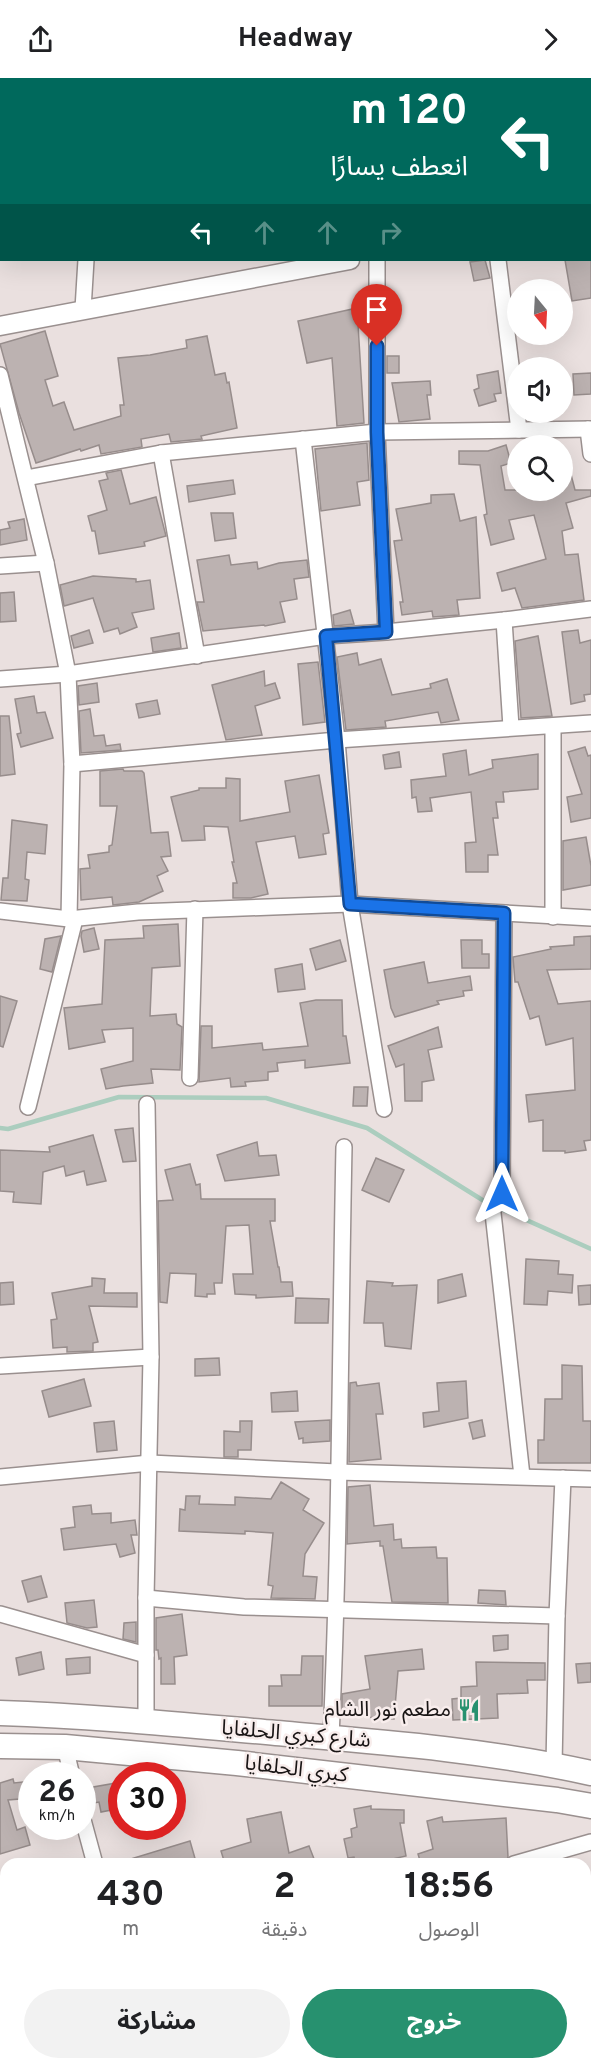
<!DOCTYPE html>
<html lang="ar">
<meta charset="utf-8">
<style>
body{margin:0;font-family:Overpass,"Noto Sans Arabic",sans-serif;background:#f2f2f2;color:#202124;direction:rtl;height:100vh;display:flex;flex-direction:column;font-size:22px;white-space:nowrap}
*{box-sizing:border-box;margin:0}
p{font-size:20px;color:#757577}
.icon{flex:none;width:33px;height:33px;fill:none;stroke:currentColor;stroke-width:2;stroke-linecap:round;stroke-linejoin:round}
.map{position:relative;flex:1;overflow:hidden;direction:ltr}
.drawer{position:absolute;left:0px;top:1780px;width:591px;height:212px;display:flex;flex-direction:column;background:#fff;border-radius:18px 18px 0 0;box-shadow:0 6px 24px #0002;direction:rtl}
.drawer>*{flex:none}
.hud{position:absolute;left:0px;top:0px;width:591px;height:183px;box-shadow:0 6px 24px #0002;direction:rtl;background:#00695c;color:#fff;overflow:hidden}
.needle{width:39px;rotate:162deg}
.tools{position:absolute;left:507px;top:201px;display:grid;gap:12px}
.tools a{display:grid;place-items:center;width:66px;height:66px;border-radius:50%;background:#fff;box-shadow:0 6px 24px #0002;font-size:30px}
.speed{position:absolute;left:18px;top:1684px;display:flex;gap:12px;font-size:30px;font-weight:700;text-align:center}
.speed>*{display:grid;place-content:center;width:78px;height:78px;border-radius:50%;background:#fff;box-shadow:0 6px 24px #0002;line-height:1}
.speed small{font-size:15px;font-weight:400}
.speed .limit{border:9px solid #d22;background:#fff;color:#111}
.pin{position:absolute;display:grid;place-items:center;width:51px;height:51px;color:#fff;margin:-62px -26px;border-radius:50% 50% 50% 0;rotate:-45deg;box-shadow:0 0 6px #0007}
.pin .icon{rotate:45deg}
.me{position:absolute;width:66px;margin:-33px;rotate:0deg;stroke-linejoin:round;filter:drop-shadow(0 0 4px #0008)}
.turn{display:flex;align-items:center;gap:21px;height:126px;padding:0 24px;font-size:27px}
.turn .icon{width:78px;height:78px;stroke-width:2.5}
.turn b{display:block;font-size:42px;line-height:51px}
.lanes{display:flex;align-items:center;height:57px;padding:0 24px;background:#0003;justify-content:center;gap:30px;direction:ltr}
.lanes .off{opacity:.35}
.eta{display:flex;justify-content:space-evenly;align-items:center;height:102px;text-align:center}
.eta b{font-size:36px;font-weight:700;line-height:42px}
.primary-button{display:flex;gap:12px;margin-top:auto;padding:12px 24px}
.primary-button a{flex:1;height:69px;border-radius:36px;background:#27916f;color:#fff;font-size:24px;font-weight:700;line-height:69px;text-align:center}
.primary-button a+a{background:#f2f2f2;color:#202124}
header{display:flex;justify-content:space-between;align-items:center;height:78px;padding:0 24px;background:#fff;font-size:27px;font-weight:700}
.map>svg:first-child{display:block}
</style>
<header><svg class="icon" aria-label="forward" viewBox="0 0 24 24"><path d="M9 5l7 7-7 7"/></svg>Headway<svg class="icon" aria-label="share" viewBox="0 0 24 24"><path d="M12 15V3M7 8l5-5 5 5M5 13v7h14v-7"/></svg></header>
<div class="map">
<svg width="591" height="1991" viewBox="0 0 591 1991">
<rect width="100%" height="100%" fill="#eae0df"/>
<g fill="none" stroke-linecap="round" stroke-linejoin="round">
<path stroke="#abcdbe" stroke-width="4.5" d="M0,1050L8,1051L119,1019L266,1020L367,1050L484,1123L591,1171"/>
</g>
<g fill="#bcb2b1" stroke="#978d8c" stroke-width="1.5">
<path d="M485,182L490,200L474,203L470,184Z"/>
<path d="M565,182H591V220L572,223Z"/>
<path d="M357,230L364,345L337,348L332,280L307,285L298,243Z"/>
<path d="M45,253L58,298L45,302L53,328L64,324L74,352L121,338L120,327H124L118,280L150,277L187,270L186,262L207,258L215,297L225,295L227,305L229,304L237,350L201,358L202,361L171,364L169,356L141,361L142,369L101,376L99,367L81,373L80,371L36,385L19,335L0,266Z"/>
<rect x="387" y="278" width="12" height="17"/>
<path d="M498,293L501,315L494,316L496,323L479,328L474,312L479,310L477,297Z"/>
<path d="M591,295V316L574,317L573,296Z"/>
<path d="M430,303L431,317H427L430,341L399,344L392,305Z"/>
<path d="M367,365L369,402L357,404L360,427L321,433L315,371Z"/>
<path d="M506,367L511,385L501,388L505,412H562V381H567L575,412H591V418L566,425L573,450L562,453L565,477L578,476L584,522L522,530L515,510L502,513L497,495L546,481L534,437L509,442L514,461L491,467L484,437L487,436L480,387L459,386V373H488Z"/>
<path d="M121,392L130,426L156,419L166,458L144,464L145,468L99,476L95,453H92L88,438L107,432L99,403L108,401L106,395Z"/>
<path d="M233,402L235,416L189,424L187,408Z"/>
<path d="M454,416L460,443L476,439L480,520L457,522L459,537L433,539L432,533L402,537L400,524H403L394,463L402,462L396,431L431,425V417Z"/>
<path d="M211,435H233L236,460L215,463Z"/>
<path d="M24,441L27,462L0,467V452L10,450L8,444Z"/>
<path d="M229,477L231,487L257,484L258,491L279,485L307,482L309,499L294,501L297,521L280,524L285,544L265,548L264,547L203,553L197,524H204L197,482Z"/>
<path d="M93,498L136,501V504L150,502L154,531L132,535L137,549L120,556L118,550L104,554L93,520L64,528L60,507Z"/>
<path d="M14,514L16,543L0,544V515Z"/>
<path d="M350,532L354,546L334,548L333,537Z"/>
<path d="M89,552L93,565L74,570L71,558Z"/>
<path d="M578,552L580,565L591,562V616L584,617L585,623L571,626L562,554Z"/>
<path d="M179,555L181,570L153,574L151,560Z"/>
<path d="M538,558L552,638L521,640L515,563Z"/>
<path d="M357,575L359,587L381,581L392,617L431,610L430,606L447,601L459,642L441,645L438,634L385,643L386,649L346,652L337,579Z"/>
<path d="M318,584L325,644L303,647L298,586Z"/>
<path d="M264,593L265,608L275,605L280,620L255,628L262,657L226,662L212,607Z"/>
<path d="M97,605L99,624L79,627L78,608Z"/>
<path d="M34,618L37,635L45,634L53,660L21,669L17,656L21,655L15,621Z"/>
<path d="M157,622L160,636L139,640L136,626Z"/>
<path d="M90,631L94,658L104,657L106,668L120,666L121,672L81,675L79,633Z"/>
<path d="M0,638H9L15,696L0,698Z"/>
<path d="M585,669L588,678L591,677V740L571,744L567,719L582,716L568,674Z"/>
<path d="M466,672L469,697L493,690L492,682L538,676V711L503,714L504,724H496L498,740H493L498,777H488V794H466L465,765L476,764L471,714L430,720L432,733L418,734L416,719L412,720L411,702L446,698L443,676Z"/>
<path d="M399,674L401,689L385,691L383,677Z"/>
<path d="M123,691L124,693H142L144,695L151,755L168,754L171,778L161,779L168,793L157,798L163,813L139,824L113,827L112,819L81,822L80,791L90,790L88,777L109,774V768L112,767L117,728H100V693Z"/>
<path d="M319,697L329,755L323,756L326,776L299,780L295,758L256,764L268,816L251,820H233V805H237L232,784H234L228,749L204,748L205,762L182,763L171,719L199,712V710H226V700L240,701V743L290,734L285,703Z"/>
<path d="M12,742L47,747L45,776L27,774L25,801L29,802L27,823L1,822L3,800H8Z"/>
<path d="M586,759L591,788V807L563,812V763Z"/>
<path d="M178,846L180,888L152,890L150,938L176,936L177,946L182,949L180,992L151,991L153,1005L123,1008L106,1011L101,991L133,983V950L102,952L105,964L69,971L64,930L102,926L105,862L144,860L143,848Z"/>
<path d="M94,850L99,871L84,874L81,858L82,853Z"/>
<path d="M61,858L52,894L40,891L45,861Z"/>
<path d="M591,858V891L547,892L558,926L591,923V1062L584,1063L586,1072L565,1075V1073H543V1042L529,1044L526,1017L575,1012L573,960L546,967L539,938L530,941L518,904H515L513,879L551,871L550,869L574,867V859Z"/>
<path d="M340,862L346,883L316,892L310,871Z"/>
<path d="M461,862H482V876H489V890H462Z"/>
<path d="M424,884L428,905L470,898L472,912L463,913L464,918L437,923L439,926L395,939L391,930L384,892Z"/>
<path d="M302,886L305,911L278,914L275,891Z"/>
<path d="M0,918L17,923L3,969L0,968Z"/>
<path d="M316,922H342L343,958H346L350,985L305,990V982L277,985L278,993L268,994V1002L245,1004L246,1008L231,1009L230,1000L199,1004L201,948H212V970L262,965L263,972L308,968L300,925Z"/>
<path d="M438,949L442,969L428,972L434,1002L422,1004V1023H405L404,986L396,989L388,968Z"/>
<path d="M354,1009H368L367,1028H353Z"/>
<path d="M133,1050L136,1083L123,1084L115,1052Z"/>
<path d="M93,1057L106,1103L87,1107L84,1093L66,1098L64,1088L43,1094L41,1126L13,1124L14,1114L0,1113V1072L50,1074L49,1069Z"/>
<path d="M257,1064L259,1078L276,1077L279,1097L225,1103L217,1077Z"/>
<path d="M376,1080L404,1092L389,1124L362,1112Z"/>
<path d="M190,1086L196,1107L200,1106L201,1121H275V1143H270L278,1189H279L281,1204H292L293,1218L256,1220V1217L235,1216L233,1196H253L249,1147L226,1148L222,1205H214L215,1216H207V1219L195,1218L196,1196L170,1195L167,1225L160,1224L158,1123L173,1122L165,1092Z"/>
<path d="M526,1181L559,1183L558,1196L573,1197L572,1215L548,1213L547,1227L524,1226Z"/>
<path d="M462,1196L466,1218L438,1225V1202Z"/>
<path d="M92,1200L105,1201L104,1215H137V1229L89,1228L98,1264L93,1265V1273L67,1274V1269L53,1270L51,1242L57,1241L52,1215L92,1208Z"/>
<path d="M367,1203L393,1205L392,1208L417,1207L411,1271L385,1268L383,1245H364Z"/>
<path d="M13,1204L14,1226L0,1227V1205Z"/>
<path d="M591,1207V1226L579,1227L578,1208Z"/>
<path d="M296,1220L329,1221L328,1245H295Z"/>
<path d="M219,1280L220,1297L195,1298V1281Z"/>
<path d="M562,1287L582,1288L583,1343H591V1385H538V1362H544L545,1321H562Z"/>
<path d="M84,1301L91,1328L49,1339L42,1313Z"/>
<path d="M466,1303L468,1340L424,1349L423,1335L439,1333L437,1305Z"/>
<path d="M356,1304L357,1308L379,1305L383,1336H376L381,1381L349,1384L350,1305Z"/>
<path d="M297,1313L298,1333L272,1334L271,1315Z"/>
<path d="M330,1342V1363L303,1365V1360L299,1361L295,1344Z"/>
<path d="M482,1342L485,1358L473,1361L469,1345Z"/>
<path d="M114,1343L117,1372L97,1374L94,1345Z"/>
<path d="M240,1343H252L251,1372H238V1379H224V1353L240,1354Z"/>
<path d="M281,1404L309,1421L303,1432L324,1445L305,1476L303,1498L317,1499L315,1521L271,1520L273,1508L268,1507L273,1455L245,1453V1456L179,1453L180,1431L185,1432L186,1418H200L199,1426L235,1427V1419L271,1421Z"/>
<path d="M370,1407L374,1448L393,1446L394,1462L401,1461L402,1470L436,1469L437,1480H447L448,1525L392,1524L383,1468H380V1463L347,1466L348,1409Z"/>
<path d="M91,1427L92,1436L111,1435V1445L135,1442L137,1457H131L135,1475L120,1479L116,1466L64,1472L61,1451L75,1449L73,1429Z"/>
<path d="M41,1498L47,1519L28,1524L22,1503Z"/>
<path d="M479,1512L505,1513L506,1527L478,1525Z"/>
<path d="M94,1522L97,1549L87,1550L67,1545L65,1525Z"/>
<path d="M182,1536L187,1577L174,1579L175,1606H161V1580L159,1581L158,1572H156V1540Z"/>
<path d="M136,1544V1564L123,1561L124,1545Z"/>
<path d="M508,1557V1571L494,1573L493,1558Z"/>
<path d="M422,1571L424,1591L398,1593L394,1641L366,1639V1630L342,1634V1616L370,1611L365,1578Z"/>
<path d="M41,1574L44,1591L19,1597L16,1580Z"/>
<path d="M302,1578H323L322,1628H269V1608H282L281,1597H301Z"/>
<path d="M90,1579V1595L67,1597L66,1581Z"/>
<path d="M476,1584L545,1585V1602H527L528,1615L497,1616L498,1640L453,1642L452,1621L461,1620V1609L477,1608Z"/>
<path d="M591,1585V1604L578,1605L576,1586Z"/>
<path d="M13,1701L14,1705L32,1703V1720L8,1722L17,1752L25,1749L30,1767L0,1776V1705Z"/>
<path d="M122,1704V1730L101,1734L99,1724L82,1727V1711Z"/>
<path d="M371,1728V1731L404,1732V1745H400L406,1778L379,1784V1786H356L354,1779L348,1780L344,1761L352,1759L351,1751L357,1749L354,1731Z"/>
<path d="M281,1734L289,1775L309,1768L316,1786H225L221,1773L251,1764L247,1741Z"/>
<path d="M442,1739L443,1744L506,1740L508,1779L505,1786H421L418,1776L433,1771L427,1743Z"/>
<path d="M190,1763L196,1784L187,1786H124V1783Z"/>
</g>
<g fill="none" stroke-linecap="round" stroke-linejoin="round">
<g stroke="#9a908f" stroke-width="18">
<g id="minor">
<path d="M101,2V0"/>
<path d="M399,2V0"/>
<path d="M489,2V0"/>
<path d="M590,33H591"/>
<path d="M377,182V354L386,554"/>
<path d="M498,182L519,352"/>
<path d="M83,231L86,182"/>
<path d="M0,297L46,485L68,596L72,686L69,841"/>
<path d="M588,351L591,376"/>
<path d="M303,361L337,662L350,826L384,1031"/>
<path d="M161,375L197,578"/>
<path d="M26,400L161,375L377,354L591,351"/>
<path d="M0,488L46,485"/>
<path d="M504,542L511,649"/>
<path d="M0,601L68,596L326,558L386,554L504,542L591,531"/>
<path d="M553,648V839"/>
<path d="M72,686L337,662L591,645"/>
<path d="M0,833L69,841L138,834L350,826L591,840"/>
<path d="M190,1000L195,831"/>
<path d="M28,1029L75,841"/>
<path d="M502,1116L504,835"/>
<path d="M493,1135L522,1398"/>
<path d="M0,1288L151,1279"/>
<path d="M0,1399L150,1385L337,1394L591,1401"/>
<path d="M146,1520L244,1529L557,1538"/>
<path d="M0,1536L146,1577"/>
<path d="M146,1643V1520L151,1279L147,1026"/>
<path d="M331,1659C340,1463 340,1266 344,1069"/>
<path d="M65,1669L72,1698"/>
<path d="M554,1687L557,1538L563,1400"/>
<path d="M82,1738L95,1786"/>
<path d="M514,1786L591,1764"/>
<path d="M0,1937L6,1935"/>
<path d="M232,1986L233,1991"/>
<path d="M396,1986L398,1991"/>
<path d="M524,1986L526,1991"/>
<path d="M0,1990V1991"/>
</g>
</g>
<g stroke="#9a908f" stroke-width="21">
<g id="tertiary">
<path d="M590,135L591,134"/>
<path d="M0,248L350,182"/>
</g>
</g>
<g stroke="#9a908f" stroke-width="27">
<g id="primary">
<path d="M0,1635C92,1638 184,1647 276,1655C381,1664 488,1672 591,1695"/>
<path d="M0,1668L65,1669L237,1685L557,1722L591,1728"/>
</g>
</g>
<use href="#minor" stroke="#fff" stroke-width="15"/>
<use href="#tertiary" stroke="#fff" stroke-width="18"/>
<use href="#primary" stroke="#fff" stroke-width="24"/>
</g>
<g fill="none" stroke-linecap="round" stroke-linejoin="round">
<g stroke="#114b97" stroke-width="15">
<path id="route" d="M377,268V354L386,554L326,558L350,826L504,835L502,1116"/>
</g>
<use href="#route" stroke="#1a73e8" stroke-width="10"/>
</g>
<defs>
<g id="restaurant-bare" transform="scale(1.8)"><path d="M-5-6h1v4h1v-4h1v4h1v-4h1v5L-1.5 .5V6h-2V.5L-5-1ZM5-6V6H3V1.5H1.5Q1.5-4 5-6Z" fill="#27916f" stroke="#f8edec" stroke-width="2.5" paint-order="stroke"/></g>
</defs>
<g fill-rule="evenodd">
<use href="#restaurant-bare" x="469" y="1632"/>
</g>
<g text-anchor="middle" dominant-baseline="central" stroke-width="5" stroke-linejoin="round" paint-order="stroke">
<g font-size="21" fill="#191515" stroke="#f8edec" text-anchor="end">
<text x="451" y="1632">مطعم نور الشام</text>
</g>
<g font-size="21" fill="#191515" stroke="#f8edec">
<text transform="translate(296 1657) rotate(5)">شارع كبري الحلفايا</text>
<text transform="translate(296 1692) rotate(7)">كبري الحلفايا</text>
</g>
</g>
</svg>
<div class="tools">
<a><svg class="needle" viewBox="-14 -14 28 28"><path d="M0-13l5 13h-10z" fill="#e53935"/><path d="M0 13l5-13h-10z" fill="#757577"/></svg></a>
<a><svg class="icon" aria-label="sound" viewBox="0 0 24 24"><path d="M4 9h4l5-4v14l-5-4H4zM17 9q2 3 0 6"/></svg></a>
<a><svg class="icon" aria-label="search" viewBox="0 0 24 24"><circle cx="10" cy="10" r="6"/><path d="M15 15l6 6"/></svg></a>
</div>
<div class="speed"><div>26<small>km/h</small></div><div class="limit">30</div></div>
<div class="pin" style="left:377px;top:268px;background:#d93025"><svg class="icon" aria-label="arrive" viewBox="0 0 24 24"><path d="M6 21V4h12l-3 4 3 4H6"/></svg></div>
<svg class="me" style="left:502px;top:1116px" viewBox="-20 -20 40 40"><path d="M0-17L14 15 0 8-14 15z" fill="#1a73e8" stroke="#fff" stroke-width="4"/></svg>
<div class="hud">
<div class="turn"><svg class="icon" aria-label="left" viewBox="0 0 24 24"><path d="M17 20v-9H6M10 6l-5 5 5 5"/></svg><div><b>120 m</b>انعطف يسارًا</div></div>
<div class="lanes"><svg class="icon" aria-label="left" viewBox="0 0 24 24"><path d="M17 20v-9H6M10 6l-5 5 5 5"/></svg><svg class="icon off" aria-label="ahead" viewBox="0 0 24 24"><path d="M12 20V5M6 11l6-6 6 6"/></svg><svg class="icon off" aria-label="ahead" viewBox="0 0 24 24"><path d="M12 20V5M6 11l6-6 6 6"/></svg><svg class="icon off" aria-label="right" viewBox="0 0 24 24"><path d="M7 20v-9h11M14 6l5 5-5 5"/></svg></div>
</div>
<section class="drawer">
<div class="eta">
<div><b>18:56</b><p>الوصول</p></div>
<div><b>2</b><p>دقيقة</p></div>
<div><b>430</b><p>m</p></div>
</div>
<div class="primary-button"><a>خروج</a><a>مشاركة</a></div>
</section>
</div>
